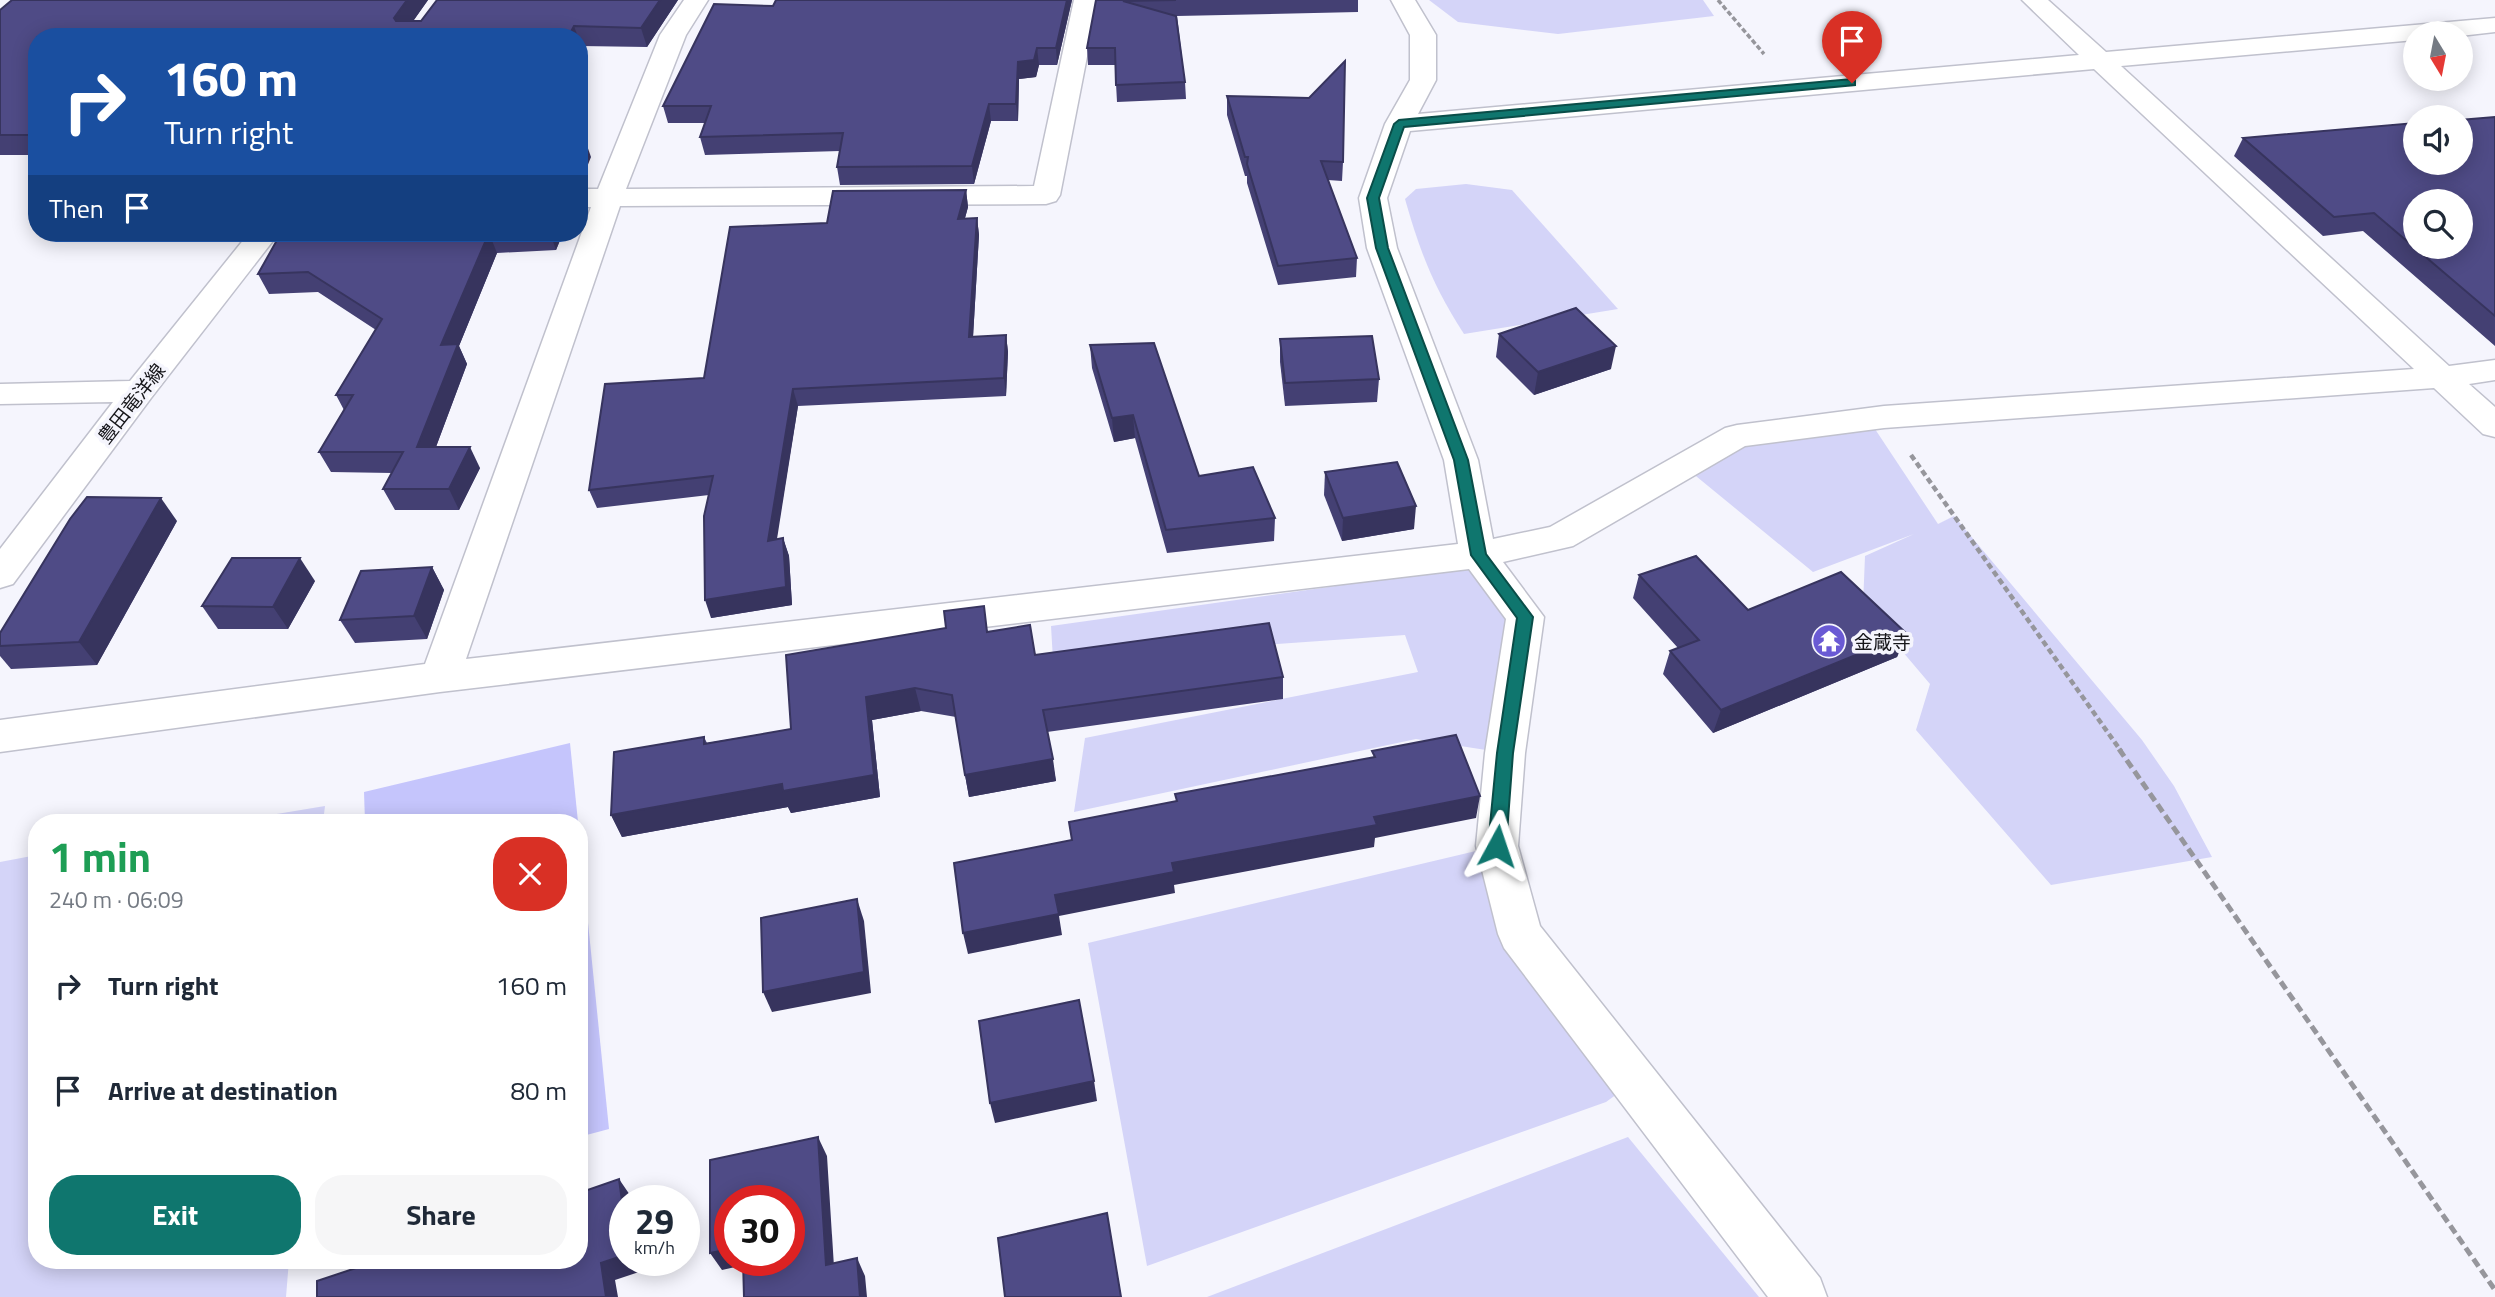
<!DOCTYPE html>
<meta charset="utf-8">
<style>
body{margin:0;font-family:"Titillium Web","Noto Sans JP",sans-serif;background:#f6f6f7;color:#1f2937;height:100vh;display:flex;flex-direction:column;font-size:26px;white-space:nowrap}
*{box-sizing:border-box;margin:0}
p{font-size:23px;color:#747a83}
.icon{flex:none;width:38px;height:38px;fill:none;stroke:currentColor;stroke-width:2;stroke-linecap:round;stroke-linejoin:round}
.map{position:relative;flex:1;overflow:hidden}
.sheet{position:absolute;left:28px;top:814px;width:560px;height:455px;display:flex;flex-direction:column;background:#fff;border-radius:28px;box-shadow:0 4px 18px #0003}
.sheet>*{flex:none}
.hud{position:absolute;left:28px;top:28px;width:560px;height:214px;border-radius:28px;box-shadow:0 4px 18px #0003;background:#1a4fa0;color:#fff;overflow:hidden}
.needle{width:46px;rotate:170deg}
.tools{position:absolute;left:2403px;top:21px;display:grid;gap:14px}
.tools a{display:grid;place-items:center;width:70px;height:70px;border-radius:50%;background:#fff;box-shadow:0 4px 18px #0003;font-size:35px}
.speed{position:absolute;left:609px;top:1185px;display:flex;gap:14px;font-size:35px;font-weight:700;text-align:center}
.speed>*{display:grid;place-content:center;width:91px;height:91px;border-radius:50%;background:#fff;box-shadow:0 4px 18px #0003;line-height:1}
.speed small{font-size:18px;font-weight:400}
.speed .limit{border:10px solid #d22;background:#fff;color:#111}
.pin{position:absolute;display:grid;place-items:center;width:60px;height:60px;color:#fff;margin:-72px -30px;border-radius:50% 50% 50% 0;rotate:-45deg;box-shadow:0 0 7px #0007}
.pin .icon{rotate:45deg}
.me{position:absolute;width:77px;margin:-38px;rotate:5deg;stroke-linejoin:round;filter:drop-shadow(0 0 5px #0008)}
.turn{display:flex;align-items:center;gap:24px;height:147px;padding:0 21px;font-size:32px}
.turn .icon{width:91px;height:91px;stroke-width:2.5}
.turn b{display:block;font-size:49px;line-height:60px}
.then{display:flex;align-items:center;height:66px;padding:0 21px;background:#0003;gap:14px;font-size:26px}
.round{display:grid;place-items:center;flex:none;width:74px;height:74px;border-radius:28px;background:#f6f6f7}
.summary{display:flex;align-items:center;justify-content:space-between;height:119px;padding:0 21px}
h1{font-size:42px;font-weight:700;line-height:52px;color:#1e9e55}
.cta{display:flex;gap:14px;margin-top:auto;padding:14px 21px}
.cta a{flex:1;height:80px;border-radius:28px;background:#0f766e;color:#fff;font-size:28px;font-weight:700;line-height:80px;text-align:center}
.cta a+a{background:#f6f6f7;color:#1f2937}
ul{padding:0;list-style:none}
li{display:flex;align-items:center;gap:21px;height:105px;padding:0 21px}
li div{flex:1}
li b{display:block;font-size:26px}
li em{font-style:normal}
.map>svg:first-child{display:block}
</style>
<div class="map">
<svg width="2495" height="1297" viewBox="0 0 2495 1297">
<rect width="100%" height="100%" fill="#f5f5fd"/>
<g fill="#d4d4f8">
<path d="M1429,0H1703L1714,16L1558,34L1458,22Z"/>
<path d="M1466,184L1512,190L1618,309L1464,334C1434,288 1420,252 1405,199L1416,189Z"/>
<path d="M1869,420L1938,524L1954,516L2142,740L2174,786L2212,857L2051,885L1916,730L1930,684L1863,605L1865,556L1914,534L1813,572L1691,472L1737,436Z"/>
<path d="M1471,567L1525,617L1505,753L1416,739L1074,812L1085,738L1418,672L1405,635L1053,660L1051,626Z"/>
<path d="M325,806L323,822H228Z"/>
<path d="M1497,846L1520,934L1635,1081L1606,1102L1147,1266L1088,943Z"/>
<path d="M37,855V1260H289L286,1297H0V862Z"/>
<path d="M1628,1137L1759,1297H1207Z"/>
</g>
<g fill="#c5c5fc">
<path d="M570,743L578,822H365L364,792Z"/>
<path d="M579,834L609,1129L579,1137Z"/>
</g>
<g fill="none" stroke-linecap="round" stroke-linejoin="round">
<g stroke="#c0c1cd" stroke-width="3">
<path id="street" d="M684,0H708L686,35L626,189L1034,186L1074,0H1098L1060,195L1056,201L1046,204L620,206L466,659L1458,544L1444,460L1367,248L1359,198L1385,124L1410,80V35L1391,0H1415L1436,35V80L1418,114L2079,55L2022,0H2048L2106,52L2495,18V32L2460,36V33H2415V40L2121,66L2449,366L2495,360V380L2469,384L2495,407V437L2483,434L2434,388L1884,428L1745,446L1573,546L1503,562L1544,617L1525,753L1518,846L1540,926L1820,1278L1827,1297H1768L1504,948L1498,934L1476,846L1485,753L1506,619L1469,569L440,692L0,752V720L425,664L591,207H579V189H598L660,35ZM2094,69L2414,369L1884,406L1737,425L1725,428L1550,527L1493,539L1478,460L1397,248L1387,198L1410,131Z"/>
</g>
<g stroke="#c0c1cd" stroke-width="3">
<path id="secondary" d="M249,233H279L151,398L13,584L0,588V549L113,402L0,404V384L130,381Z"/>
</g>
<path stroke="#96969c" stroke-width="3.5" stroke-dasharray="5 2.5" stroke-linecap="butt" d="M1718,0L1764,54"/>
<path stroke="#96969c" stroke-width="4.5" stroke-dasharray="6 3.5" stroke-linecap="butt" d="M1911,455L2121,751"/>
<path stroke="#96969c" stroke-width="5" stroke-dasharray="9 4.5" stroke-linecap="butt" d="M2119,749L2495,1290"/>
<use href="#street" fill="#fff" fill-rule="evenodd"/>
<use href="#secondary" fill="#fff" fill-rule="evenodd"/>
</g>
<g fill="#444073">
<path d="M12,0H428L413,21H421L437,0H678L647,47L581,46L579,48V37H37V155H0V10Z"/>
<path d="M776,0H1072L1057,65H1039L1036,77L1019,79L1018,121H991L974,184L840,185L837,167L840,151L705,155L700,137L705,123H668L663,106L773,6Z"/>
<path d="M1096,0H1358V12L1177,16L1185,82L1186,99L1117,102L1115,65H1088L1087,48Z"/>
<path d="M1227,96L1343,162L1342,181L1328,180L1357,258L1356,277L1278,285L1247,183V176H1245L1227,115Z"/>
<path d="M2495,117V346L2363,231L2323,236L2234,156L2243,138Z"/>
<path d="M966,190L968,207L965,218H977L979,235L973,337L1006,335L1008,352L1006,396L798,406L776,540L783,538L789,556L792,605L711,618L709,495L597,508L589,490L704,378L827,223Z"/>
<path d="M281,233H563L556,250L497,253L459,346L467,364L436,447L480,468L459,510H395L383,489L392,473L331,472L319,452L344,410L336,395L376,330L318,292L269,294L258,274Z"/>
<path d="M1499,334L1611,369L1534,395L1496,357Z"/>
<path d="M1280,339L1379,379L1377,402L1285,406L1280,362Z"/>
<path d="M1090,345L1199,476L1275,518L1274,541L1167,553L1135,438L1114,442L1092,368Z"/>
<path d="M1325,472L1414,529L1342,541L1324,495Z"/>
<path d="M177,521L97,665L11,669L0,656V633Z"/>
<path d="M432,567L444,590L427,639L355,643L340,620Z"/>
<path d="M1639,575L1748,610L1907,634L1897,657L1713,733L1663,674L1670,651L1678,648L1633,598Z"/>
<path d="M315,581L288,629H218L202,606Z"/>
<path d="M988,632L1035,655L1283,677V699L1047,732L1056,781L969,797L965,775L956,717L921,711L872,720L880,797L791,813L788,807L622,837L611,815L704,737L707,743L791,729Z"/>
</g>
<g fill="#37345e">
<path d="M407,0H428L402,37L394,18Z"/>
<path d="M660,0H678L647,47L641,28Z"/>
<path d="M1067,0H1072L1057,65L1056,48Z"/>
<path d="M574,26L578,37H568Z"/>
<path d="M1037,48L1039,65L1036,77L1019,79L1018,121L1016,104L1018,62Z"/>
<path d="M989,104L991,121L974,184L972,166Z"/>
<path d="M584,137L591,157L579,187V150Z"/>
<path d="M966,190L968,207L960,236L958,219Z"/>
<path d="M977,218L979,235L972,354L969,337Z"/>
<path d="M489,233L497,253L459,346L467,364L428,468L417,447L441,345Z"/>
<path d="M550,233H563L556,250Z"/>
<path d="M1006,335L1008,352L1006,396L1004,378Z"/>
<path d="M1616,346L1611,369L1534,395L1538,372Z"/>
<path d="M793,389L798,406L774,558L768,541Z"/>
<path d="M1133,415L1135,438L1114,442L1112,418Z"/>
<path d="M470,447L480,468L459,510L449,489Z"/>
<path d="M161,498L177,521L97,665L79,642Z"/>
<path d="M1416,506L1414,529L1342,541L1343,518Z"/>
<path d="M783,538L789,556L792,605L711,618L705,600Z"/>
<path d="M300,558L315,581L288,629L273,607Z"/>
<path d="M432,567L444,590L427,639L414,616Z"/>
<path d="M1907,634L1897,657L1713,733L1721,710Z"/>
<path d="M915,688L921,711L872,720L880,797L791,813L788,807L622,837L611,815L866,697Z"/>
<path d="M1053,759L1056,781L969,797L965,775Z"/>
<path d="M1480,796L1476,818L1375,838L1374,847L1174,885L1175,893L1059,916L1062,935L968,954L963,933L1055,895L1172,863L1374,817Z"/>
<path d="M857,899L864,921L871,993L772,1012L763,992Z"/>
<path d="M1094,1081L1097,1101L995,1123L990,1103Z"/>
<path d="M818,1137L827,1156L835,1283L826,1265Z"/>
<path d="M619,1179L632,1198V1200H625V1223Z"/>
<path d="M730,1249V1260H751L753,1263L722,1270L710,1253Z"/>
<path d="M625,1255V1260H640L642,1271L615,1280L618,1297H606L601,1263Z"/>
<path d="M857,1258L865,1276L867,1297H860Z"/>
</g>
<g fill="#4f4b86" stroke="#37345e" stroke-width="2" fill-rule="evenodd">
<path d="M12,0H407L394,18L396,21H421L437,0H660L641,28L574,26L568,37H37V135H0V10Z"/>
<path d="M776,0H1067L1056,48H1037L1034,60L1018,62L1016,104H989L972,166L837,167L843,133L700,137L711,106H663L714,4L773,6Z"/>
<path d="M1096,0H1176L1123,1L1176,16L1185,82L1116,85L1115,48H1087Z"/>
<path d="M1345,61L1343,162L1321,161L1357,258L1278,266L1247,164L1248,157H1245L1227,96L1309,98Z"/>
<path d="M2495,117V316L2374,213L2334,217L2243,138L2415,123V163H2460V120ZM2415,201H2460V247H2415Z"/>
<path d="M579,137H584L579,150Z"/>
<path d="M966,190L958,219L977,218L969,337L1006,335L1004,378L793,389L768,541L783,538L786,587L705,600L704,516L713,476L589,490L605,384L704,378L730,227L827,223L833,191Z"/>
<path d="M281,233H489L441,345L458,344L417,447H470L449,489H383L403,452H319L353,395H336L382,319L308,272L258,274Z"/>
<path d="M1576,308L1616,346L1538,372L1499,334Z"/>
<path d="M1372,336L1379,379L1285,383L1280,339Z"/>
<path d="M1154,343L1199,476L1253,467L1275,518L1166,530L1133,415L1112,418L1090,345Z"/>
<path d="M1397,462L1416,506L1343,518L1325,472Z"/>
<path d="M87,497L161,498L79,642L0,646V633L70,519Z"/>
<path d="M1696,556L1748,610L1841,572L1907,634L1721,710L1670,651L1699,640L1639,575Z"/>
<path d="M232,558H300L273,607L202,606Z"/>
<path d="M432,567L414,616L340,620L361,571Z"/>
<path d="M984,606L987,632L1030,625L1035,655L1269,623L1283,677L1043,710L1053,759L965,775L952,695L915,688L866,697L874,775L783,791L782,784L611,815L614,752L704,737V744L791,729L786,655L946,628L944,611Z"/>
<path d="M1456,735L1480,796L1374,817L1377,825L1172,863L1174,872L1055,895L1059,914L963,933L954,863L1072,840L1069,822L1177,801L1175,794L1375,757L1372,751Z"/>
<path d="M857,899L864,972L763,992L761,918Z"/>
<path d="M1079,1000L1094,1081L990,1103L979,1021Z"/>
<path d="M818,1137L826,1265L857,1258L860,1297H744L743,1260H789V1200H730V1249L710,1253V1160Z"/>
<path d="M619,1179L625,1223V1255L601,1263L606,1297H317V1281L380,1260H579V1193Z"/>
<path d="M1107,1213L1121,1297H1005L998,1238Z"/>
</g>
<path fill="#0f766e" stroke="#0a4d48" stroke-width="2" d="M1852,79L1855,80V85L1404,127L1379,198L1388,248L1468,460L1486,554L1533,617L1513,753L1506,846L1503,852L1497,854L1491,852L1488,846L1497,753L1517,618L1471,555L1454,460L1376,248L1367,198L1394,124L1399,120Z"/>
<defs>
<g id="temple-disc" transform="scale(1.75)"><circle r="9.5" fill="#6a5ad4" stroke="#f5f5fd"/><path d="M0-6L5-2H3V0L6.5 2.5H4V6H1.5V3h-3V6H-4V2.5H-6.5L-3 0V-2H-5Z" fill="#fff"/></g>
</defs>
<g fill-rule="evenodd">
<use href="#temple-disc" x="1829" y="641"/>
</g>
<g text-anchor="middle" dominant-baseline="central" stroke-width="7" stroke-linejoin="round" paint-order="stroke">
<g font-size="19" fill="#151519" stroke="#f5f5fd">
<text transform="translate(131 403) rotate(-52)">豊田竜洋線</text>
</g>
<g font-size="19" fill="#151519" stroke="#f5f5fd" text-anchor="start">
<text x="1854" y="641">金蔵寺</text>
</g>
</g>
</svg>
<div class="tools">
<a><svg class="needle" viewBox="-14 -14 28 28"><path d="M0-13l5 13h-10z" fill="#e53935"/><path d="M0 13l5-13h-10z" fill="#747a83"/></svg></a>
<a><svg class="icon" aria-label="sound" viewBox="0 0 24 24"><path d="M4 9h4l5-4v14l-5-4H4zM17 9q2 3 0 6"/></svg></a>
<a><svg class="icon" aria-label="search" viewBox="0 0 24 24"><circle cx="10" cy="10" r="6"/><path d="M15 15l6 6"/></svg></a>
</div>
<div class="speed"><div>29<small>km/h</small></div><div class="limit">30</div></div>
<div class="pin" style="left:1852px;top:83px;background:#d93025"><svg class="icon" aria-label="arrive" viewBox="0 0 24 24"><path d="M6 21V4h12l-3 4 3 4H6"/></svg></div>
<svg class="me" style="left:1497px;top:846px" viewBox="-20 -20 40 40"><path d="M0-17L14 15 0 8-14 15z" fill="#0f766e" stroke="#fff" stroke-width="4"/></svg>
<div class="hud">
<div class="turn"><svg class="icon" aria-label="right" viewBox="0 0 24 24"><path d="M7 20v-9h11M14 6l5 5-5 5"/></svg><div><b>160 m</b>Turn right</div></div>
<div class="then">Then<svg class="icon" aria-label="arrive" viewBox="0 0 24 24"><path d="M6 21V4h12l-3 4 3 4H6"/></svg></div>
</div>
<section class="sheet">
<div class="summary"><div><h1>1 min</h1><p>240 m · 06:09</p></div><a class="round" style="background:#d93025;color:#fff"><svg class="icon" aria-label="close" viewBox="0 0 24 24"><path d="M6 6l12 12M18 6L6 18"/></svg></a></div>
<ul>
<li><svg class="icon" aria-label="right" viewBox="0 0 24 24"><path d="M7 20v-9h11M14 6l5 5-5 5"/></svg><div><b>Turn right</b></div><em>160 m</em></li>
<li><svg class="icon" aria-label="arrive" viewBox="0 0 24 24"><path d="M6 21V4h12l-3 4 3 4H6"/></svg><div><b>Arrive at destination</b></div><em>80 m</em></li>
</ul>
<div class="cta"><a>Exit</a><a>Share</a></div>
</section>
</div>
